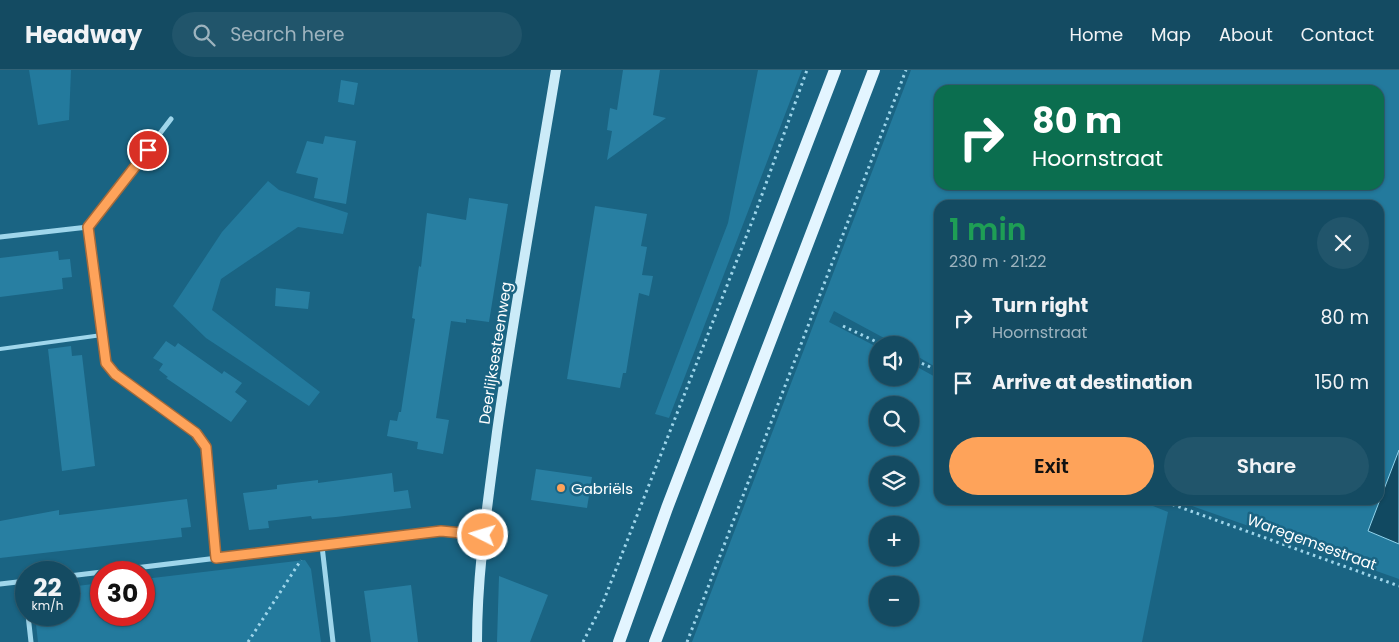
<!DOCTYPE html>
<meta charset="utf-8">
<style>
body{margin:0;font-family:Poppins,sans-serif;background:#21556b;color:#f1f3f6;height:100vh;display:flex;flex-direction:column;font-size:19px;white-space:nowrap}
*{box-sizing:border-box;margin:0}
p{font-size:16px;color:#9db3be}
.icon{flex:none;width:28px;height:28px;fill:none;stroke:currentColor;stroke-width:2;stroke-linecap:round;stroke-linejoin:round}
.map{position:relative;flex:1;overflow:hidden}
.details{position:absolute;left:934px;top:130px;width:450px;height:305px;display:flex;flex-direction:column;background:#144b62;border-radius:15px;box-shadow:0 1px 4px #0004,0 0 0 1px #336377}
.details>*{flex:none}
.top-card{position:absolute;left:934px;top:15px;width:450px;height:105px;border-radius:15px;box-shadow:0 1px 4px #0004,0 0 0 1px #336377;background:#0b6e4f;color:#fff;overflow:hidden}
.buttons{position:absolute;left:869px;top:266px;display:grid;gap:10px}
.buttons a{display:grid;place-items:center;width:50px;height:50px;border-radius:50%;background:#144b62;box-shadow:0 1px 4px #0004,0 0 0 1px #336377;font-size:25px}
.speed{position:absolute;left:15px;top:491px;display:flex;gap:10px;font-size:25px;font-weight:700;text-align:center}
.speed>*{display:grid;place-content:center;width:65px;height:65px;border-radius:50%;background:#144b62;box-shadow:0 1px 4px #0004,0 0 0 1px #336377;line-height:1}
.speed small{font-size:12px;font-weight:400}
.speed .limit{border:8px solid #d22;background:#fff;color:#111}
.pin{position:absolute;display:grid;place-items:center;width:42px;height:42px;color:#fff;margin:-21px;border:2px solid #fff;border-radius:50%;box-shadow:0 1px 5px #0007}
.me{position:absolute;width:55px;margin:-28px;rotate:275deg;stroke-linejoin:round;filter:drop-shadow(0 0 4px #0008)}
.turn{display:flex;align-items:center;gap:18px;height:105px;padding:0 15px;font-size:22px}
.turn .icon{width:65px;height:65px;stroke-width:2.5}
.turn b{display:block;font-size:35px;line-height:42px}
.round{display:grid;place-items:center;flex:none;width:52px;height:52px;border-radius:26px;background:#21556b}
.overview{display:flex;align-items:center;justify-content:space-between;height:85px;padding:0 15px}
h1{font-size:30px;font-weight:600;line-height:38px;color:#1e9e55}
.button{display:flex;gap:10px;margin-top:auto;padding:10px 15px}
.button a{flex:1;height:58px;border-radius:30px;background:#fea35a;color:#111;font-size:20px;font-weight:600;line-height:58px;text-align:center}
.button a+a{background:#21556b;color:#f1f3f6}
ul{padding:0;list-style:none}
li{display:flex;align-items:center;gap:15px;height:65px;padding:0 15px}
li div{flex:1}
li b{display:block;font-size:19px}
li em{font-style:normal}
header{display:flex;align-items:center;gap:30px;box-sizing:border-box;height:70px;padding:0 25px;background:#144b62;border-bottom:1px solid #336377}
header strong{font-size:24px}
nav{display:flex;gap:28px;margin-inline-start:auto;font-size:18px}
.search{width:350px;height:45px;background:#21556b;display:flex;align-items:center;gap:12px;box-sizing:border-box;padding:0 18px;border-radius:28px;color:#9db3be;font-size:19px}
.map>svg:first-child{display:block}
</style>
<header>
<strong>Headway</strong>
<div class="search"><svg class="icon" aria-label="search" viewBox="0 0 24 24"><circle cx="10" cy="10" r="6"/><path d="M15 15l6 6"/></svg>Search here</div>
<nav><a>Home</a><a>Map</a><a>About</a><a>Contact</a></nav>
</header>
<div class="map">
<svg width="1399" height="572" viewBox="0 0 1399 572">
<rect width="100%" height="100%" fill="#1a6483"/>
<g fill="#237a9d" fill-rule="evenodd">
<path d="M29,0H71L69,50L38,55Z"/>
<path d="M758,0H802L669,348L655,344L728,153Z"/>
<path d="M911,0H1399V380L1368,461L1399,474V509L1175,430H1379V135H939V299L910,282V275H897L834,241L829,252L877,277L878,308H910V293L939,309V430H1138L1168,442L1142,572H692ZM939,20H1379V115H939ZM878,335H910V368H878ZM878,395H910V428H878ZM878,455H910V488H878ZM878,515H910V548H878Z"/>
<path d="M268,111L279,120L348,143L343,164L298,157L221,209L212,240L320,322L309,336L206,268L173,236L222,162Z"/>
<path d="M305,490L311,499L321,572H38L35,545H69V517L101,513V545H144V509Z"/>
</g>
<path fill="#114961" stroke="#92d5ee" d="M1399,380V474L1368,461Z"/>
<g fill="#287fa2">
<path d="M623,0H660L653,45L666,48L607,90L612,61L607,60L610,38L617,40Z"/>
<path d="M341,10L358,13L354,35L338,32Z"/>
<path d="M325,66L356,71L346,134L314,128L318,108L296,103L307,71L323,74Z"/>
<path d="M469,128L508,134L489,252L466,249V253L451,251L436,348L449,350L443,384L417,379L418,372L387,366L390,350L397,351L399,342H401L415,249L412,248L419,196L421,197L427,143L466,150Z"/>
<path d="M595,136L647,144L641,176L647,177L642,205L653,206L649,226L639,223L626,303H623L620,318L567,309Z"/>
<path d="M58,181L59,190L70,189L72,207L62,208L63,219L0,227V188Z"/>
<path d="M276,218L310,222L308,239L275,236Z"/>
<path d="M166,271L175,277L178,273L222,304L224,301L242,313L235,322L247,331L231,352L166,308L168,307L159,300L163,294L153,288Z"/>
<path d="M71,276L72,286L82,285L95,396L62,401L48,279Z"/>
<path d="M536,399L592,407L587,438L531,430Z"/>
<path d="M392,403L394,422L408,420L411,438L336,447L312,449L311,446L268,451L269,458L249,460L243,423L277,419V415L318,410V413Z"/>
<path d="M187,429L191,457L181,458L182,467L0,488V451L59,440V445Z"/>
<path d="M499,506L548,525L530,572H497Z"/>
<path d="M411,515L418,572H371L364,521Z"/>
</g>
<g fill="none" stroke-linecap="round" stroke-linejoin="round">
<g stroke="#9fd6eb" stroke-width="3" stroke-dasharray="2.5 4" stroke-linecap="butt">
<path d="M843,256L883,275"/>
<path d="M910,288L939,301"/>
<path d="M1160,430L1399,516"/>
<path d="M248,572L301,490"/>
<path d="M583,572L602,535L755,144L807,0"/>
<path d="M687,572L906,0"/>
</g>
<path stroke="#9fd6eb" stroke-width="4" d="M0,279L102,265"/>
<g stroke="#9fd6eb" stroke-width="5">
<path d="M171,49L88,157L106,293L115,305L196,363L206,377L216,489"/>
<path d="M0,167L88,157"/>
<path d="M322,476L333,572"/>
<path d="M69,506L441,461L483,465"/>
<path d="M24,511L26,533"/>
<path d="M0,514L26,511"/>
<path d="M28,545L31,572"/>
</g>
<path stroke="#cbebf8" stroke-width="10" d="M477,572C477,501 488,432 497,362C514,241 536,120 556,0"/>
<g stroke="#e3f5ff" stroke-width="12">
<path d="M619,572L667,438L835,0"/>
<path d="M655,572L874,0"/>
</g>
</g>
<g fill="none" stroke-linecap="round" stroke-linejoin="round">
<g stroke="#a56a3a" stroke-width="12">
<path id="route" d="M148,80L88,157L106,293L115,304L196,363L206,377L216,488L441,461L483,465"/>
</g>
<use href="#route" stroke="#fea35a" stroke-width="9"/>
</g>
<circle fill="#fea35a" stroke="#1a6483" stroke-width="2" cx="561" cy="418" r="5"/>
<g text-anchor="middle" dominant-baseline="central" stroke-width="5" stroke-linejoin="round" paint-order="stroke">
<g font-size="15" fill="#fff" stroke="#1a6483">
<text transform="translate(495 283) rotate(-81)">Deerlijksesteenweg</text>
<text transform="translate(1312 472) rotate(20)">Waregemsestraat</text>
</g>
<g font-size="15" fill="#fff" stroke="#1a6483" text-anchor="start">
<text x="571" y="418">Gabriëls</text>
</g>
</g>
</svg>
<div class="buttons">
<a><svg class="icon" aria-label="sound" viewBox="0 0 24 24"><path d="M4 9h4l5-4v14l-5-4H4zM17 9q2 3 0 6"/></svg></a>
<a><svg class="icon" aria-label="search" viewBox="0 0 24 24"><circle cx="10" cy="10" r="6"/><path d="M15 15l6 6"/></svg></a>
<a><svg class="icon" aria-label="layers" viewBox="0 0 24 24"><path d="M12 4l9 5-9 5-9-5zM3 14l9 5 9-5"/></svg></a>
<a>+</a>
<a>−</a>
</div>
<div class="speed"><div>22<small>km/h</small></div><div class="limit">30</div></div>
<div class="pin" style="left:148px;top:80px;background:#d93025"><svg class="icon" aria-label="arrive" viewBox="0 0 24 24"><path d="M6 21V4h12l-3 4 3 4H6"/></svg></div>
<svg class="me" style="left:483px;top:465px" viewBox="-20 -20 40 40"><circle r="17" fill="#fea35a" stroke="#fff" stroke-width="3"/><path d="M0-11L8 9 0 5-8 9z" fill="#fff"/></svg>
<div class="top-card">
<div class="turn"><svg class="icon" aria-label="right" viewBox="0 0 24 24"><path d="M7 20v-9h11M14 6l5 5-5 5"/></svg><div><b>80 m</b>Hoornstraat</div></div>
</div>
<section class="details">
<div class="overview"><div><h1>1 min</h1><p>230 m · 21:22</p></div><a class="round"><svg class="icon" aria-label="close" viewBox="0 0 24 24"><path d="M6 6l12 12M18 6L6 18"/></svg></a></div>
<ul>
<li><svg class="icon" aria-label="right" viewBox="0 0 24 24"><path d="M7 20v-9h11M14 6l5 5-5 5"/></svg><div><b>Turn right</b><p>Hoornstraat</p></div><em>80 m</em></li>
<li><svg class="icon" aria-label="arrive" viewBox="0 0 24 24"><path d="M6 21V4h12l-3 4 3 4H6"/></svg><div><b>Arrive at destination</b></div><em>150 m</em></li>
</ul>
<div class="button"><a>Exit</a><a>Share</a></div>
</section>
</div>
